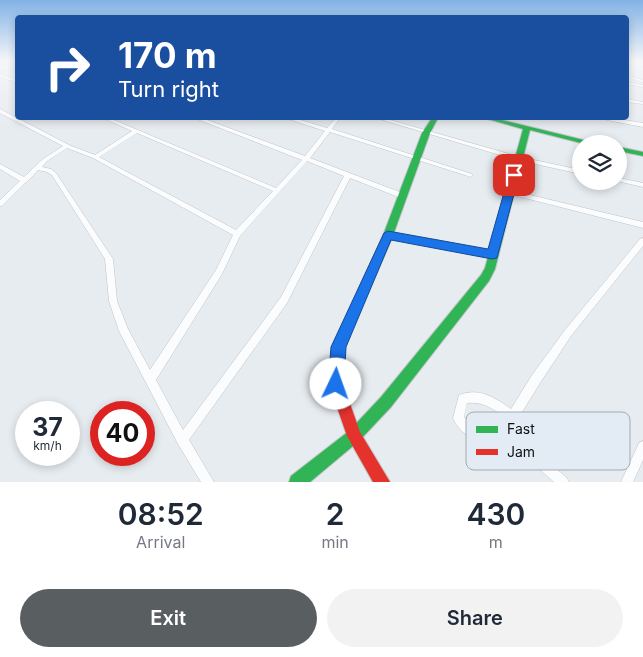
<!DOCTYPE html>
<style>
body{margin:0;font-family:Inter,sans-serif;background:#f2f2f3;color:#1f2937;height:100vh;display:flex;flex-direction:column;font-size:19px;white-space:nowrap}
*{box-sizing:border-box;margin:0}
p{font-size:16px;color:#747a83}
.icon{flex:none;width:28px;height:28px;fill:none;stroke:currentColor;stroke-width:2;stroke-linecap:round;stroke-linejoin:round}
.map{position:relative;height:482px;overflow:hidden}
.side{display:flex;flex-direction:column;background:#fff;flex:1}
.side>*{flex:none}
.hud{position:absolute;left:15px;top:15px;width:614px;height:105px;border-radius:5px;box-shadow:0 2px 8px #0003;background:#1a4fa0;color:#fff;overflow:hidden}
.buttons{position:absolute;left:572px;top:135px;display:grid;gap:10px}
.buttons a{display:grid;place-items:center;width:55px;height:55px;border-radius:50%;background:#fff;box-shadow:0 2px 8px #0003;font-size:25px}
.speed{position:absolute;left:15px;top:401px;display:flex;gap:10px;font-size:25px;font-weight:700;text-align:center}
.speed>*{display:grid;place-content:center;width:65px;height:65px;border-radius:50%;background:#fff;box-shadow:0 2px 8px #0003;line-height:1}
.speed small{font-size:12px;font-weight:400}
.speed .limit{border:8px solid #d22;background:#fff;color:#111}
.pin{position:absolute;display:grid;place-items:center;width:42px;height:42px;color:#fff;margin:-21px;border-radius:10px;box-shadow:0 2px 8px #0006}
.me{position:absolute;width:55px;margin:-28px;rotate:3deg;stroke-linejoin:round;filter:drop-shadow(0 0 4px #0008)}
.turn{display:flex;align-items:center;gap:18px;height:105px;padding:0 20px;font-size:22px}
.turn .icon{width:65px;height:65px;stroke-width:2.5}
.turn b{display:block;font-size:35px;line-height:42px}
.eta{display:flex;justify-content:space-evenly;align-items:center;height:85px;text-align:center}
.eta b{font-size:30px;font-weight:600;line-height:35px}
.primary-button{display:flex;gap:10px;margin-top:auto;padding:10px 20px}
.primary-button a{flex:1;height:58px;border-radius:30px;background:#595e60;color:#fff;font-size:20px;font-weight:600;line-height:58px;text-align:center}
.primary-button a+a{background:#f2f2f3;color:#1f2937}
.map>svg:first-child{display:block}
</style>
<div class="map">
<svg width="643" height="482" viewBox="0 0 643 482">
<rect width="100%" height="100%" fill="#e7ecf0"/>
<g fill="none" stroke-linecap="round" stroke-linejoin="round">
<g stroke="#c0c4c8" stroke-width="1">
<g id="street">
<path d="M18,61V64L0,70V67Z"/>
<path d="M626,61L643,64V66L626,62Z"/>
<path d="M0,74L18,80V83L0,77Z"/>
<path d="M626,75L643,80V82L626,77Z"/>
<path d="M626,82L643,85V87L626,84Z"/>
<path d="M626,99L643,102V104L626,102Z"/>
<path d="M0,109L69,145L95,155L132,131L103,118H109L276,188L302,160L197,119V118H202L305,156L325,131L288,119V118H294L327,128L336,118H340L332,129L472,174L473,175L470,177L468,176L330,132L310,158L405,194L406,196L403,198H401L350,178L287,303L189,440L214,482H201L178,444L119,331L109,301L105,259L52,175L47,172L38,170L27,182L25,183L2,206H0V200L20,181L0,169V164L24,177L43,159L63,146L0,113ZM137,133L273,191L236,230L99,157ZM67,148L93,158L233,235L216,270L150,370L128,329L117,301L113,259L56,173L51,169L42,167L47,161ZM307,161L344,176L281,297L183,430L156,380L222,274L240,236Z"/>
<path d="M376,118H383L520,157L581,170V174L517,160Z"/>
<path d="M604,118H613L643,123V127L607,120Z"/>
<path d="M619,178L643,183V187L617,181H619Z"/>
<path d="M507,190H509L643,222V228L509,194L506,192Z"/>
<path d="M388,233L438,240L492,251L495,252L496,254L495,256L492,257L438,246L388,239L384,236Z"/>
<path d="M643,238V246L571,336L540,383L511,430L567,478L569,482H554L503,437C483,445 461,438 453,418L459,395C479,387 496,398 511,409L532,375L565,330L640,239ZM467,403C483,401 494,409 506,418C504,421 503,423 501,426C499,428 497,428 493,429C481,431 471,428 464,417Z"/>
<path d="M643,441V460L633,482H621L639,443Z"/>
</g>
</g>
<g stroke="#c0c4c8" stroke-width="2">
<g id="fast">
<path d="M432,118H438L430,133L392,238L344,347L343,375L341,380L336,382L331,380L329,375L332,347L382,238L422,133Z"/>
<path d="M484,118H494L600,144H585L530,130L495,269L489,281L391,407L359,441L310,482H289L291,476L349,431L381,397L481,275L485,268L523,129Z"/>
<path d="M619,147L643,152V156L619,151Z"/>
</g>
</g>
<g stroke="#c0c4c8" stroke-width="2">
<path id="jam" d="M336,368L341,370L343,384L360,432L390,482H373L347,436L329,384L331,370Z"/>
</g>
<use href="#street" fill="#fbfcfd" fill-rule="evenodd"/>
<use href="#fast" fill="#30b455" fill-rule="evenodd"/>
<use href="#jam" fill="#e5322d" fill-rule="evenodd"/>
</g>
<linearGradient id="sky" x2="0" y2="1"><stop stop-color="#82b2e6"/><stop offset="0.47" stop-color="#f4f6f8"/><stop offset="1" stop-color="#f4f6f8" stop-opacity="0"/></linearGradient>
<rect width="643" height="129" fill="url(#sky)"/>
<path fill="#1a73e8" stroke="#114b97" d="M514,172L519,175L497,258L492,259L391,240L346,347L344,384L342,390L336,392L331,390L328,384L331,347L384,233L388,231L488,249L509,175Z"/>
<rect x="466" y="412" width="164" height="58" rx="8" fill="#e3ecf4" stroke="#a3aab0" stroke-width="1"/>
<rect x="476" y="426" width="22" height="7" fill="#30b455"/>
<rect x="476" y="449" width="22" height="6" fill="#e5322d"/>
<g font-size="14" fill="#0d1113">
<text x="507" y="434">Fast</text>
<text x="507" y="457">Jam</text>
</g>
</svg>
<div class="buttons">
<a><svg class="icon" aria-label="layers" viewBox="0 0 24 24"><path d="M12 4l9 5-9 5-9-5zM3 14l9 5 9-5"/></svg></a>
</div>
<div class="speed"><div>37<small>km/h</small></div><div class="limit">40</div></div>
<div class="pin" style="left:514px;top:175px;background:#d93025"><svg class="icon" aria-label="arrive" viewBox="0 0 24 24"><path d="M6 21V4h12l-3 4 3 4H6"/></svg></div>
<svg class="me" style="left:336px;top:384px" viewBox="-20 -20 40 40"><circle r="19" fill="#fff"/><path d="M0-13L10 11 0 6-10 11z" fill="#1a73e8"/></svg>
<div class="hud">
<div class="turn"><svg class="icon" aria-label="right" viewBox="0 0 24 24"><path d="M7 20v-9h11M14 6l5 5-5 5"/></svg><div><b>170 m</b>Turn right</div></div>
</div>
</div>
<section class="side">
<div class="eta">
<div><b>08:52</b><p>Arrival</p></div>
<div><b>2</b><p>min</p></div>
<div><b>430</b><p>m</p></div>
</div>
<div class="primary-button"><a>Exit</a><a>Share</a></div>
</section>
